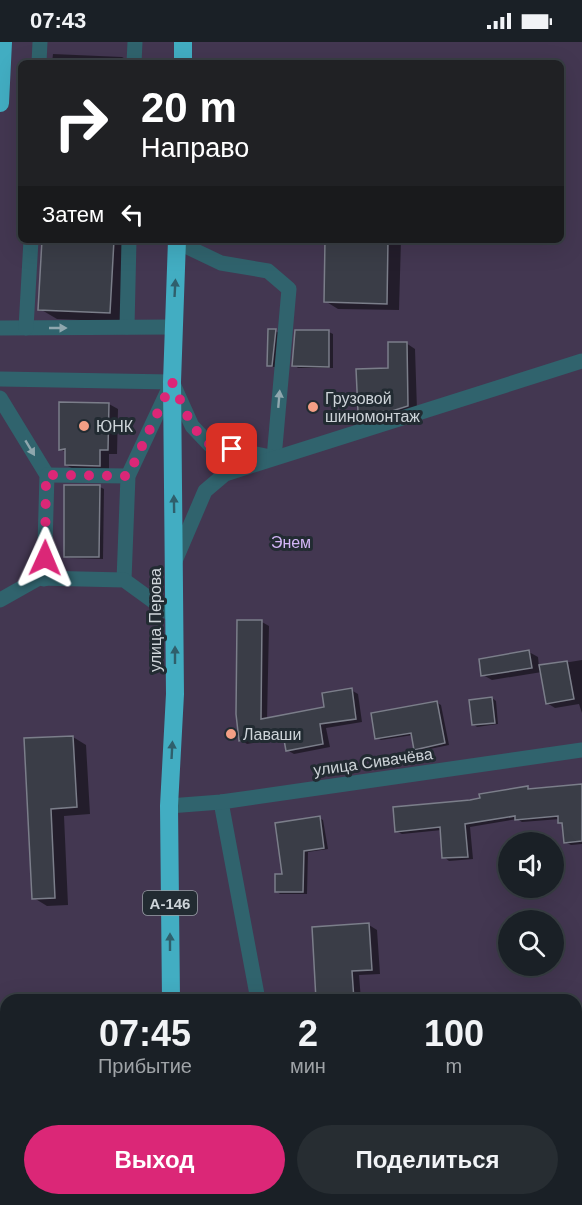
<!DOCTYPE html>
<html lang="ru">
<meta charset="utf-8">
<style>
body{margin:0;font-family:Helvetica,sans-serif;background:#272d32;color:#f1f3f6;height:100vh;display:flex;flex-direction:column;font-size:22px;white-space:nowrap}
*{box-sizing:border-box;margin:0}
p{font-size:20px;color:#9fa3a7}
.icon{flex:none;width:33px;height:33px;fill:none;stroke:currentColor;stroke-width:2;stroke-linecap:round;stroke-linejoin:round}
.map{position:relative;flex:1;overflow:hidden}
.side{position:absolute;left:0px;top:952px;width:582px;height:212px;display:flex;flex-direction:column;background:#1a2026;border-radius:18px 18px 0 0;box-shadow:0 6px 24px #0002,0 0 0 2px #383e43}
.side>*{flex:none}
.banner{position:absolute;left:18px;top:18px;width:546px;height:183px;border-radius:9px;box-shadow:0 6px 24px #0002,0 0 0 2px #383e43;background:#202124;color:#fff;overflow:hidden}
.tools{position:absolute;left:498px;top:790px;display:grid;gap:12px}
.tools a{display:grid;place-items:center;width:66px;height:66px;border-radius:50%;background:#1a2026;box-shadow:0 6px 24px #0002,0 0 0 2px #383e43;font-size:30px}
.pin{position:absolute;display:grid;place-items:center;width:51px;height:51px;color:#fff;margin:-26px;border-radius:12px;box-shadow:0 3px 9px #0006}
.me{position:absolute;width:66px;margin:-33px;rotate:1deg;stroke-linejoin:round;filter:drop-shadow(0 0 4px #0008)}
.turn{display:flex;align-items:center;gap:21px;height:126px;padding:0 24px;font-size:27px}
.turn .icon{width:78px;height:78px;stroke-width:2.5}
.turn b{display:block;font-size:42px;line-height:51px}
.then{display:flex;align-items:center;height:57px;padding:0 24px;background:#0003;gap:12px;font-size:22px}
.eta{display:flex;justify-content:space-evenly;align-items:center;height:102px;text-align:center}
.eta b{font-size:36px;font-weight:700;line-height:42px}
.primary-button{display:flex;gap:12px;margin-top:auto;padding:12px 24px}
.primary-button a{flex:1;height:69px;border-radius:36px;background:#db2777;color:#fff;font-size:24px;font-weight:700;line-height:69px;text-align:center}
.primary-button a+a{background:#272d32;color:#f1f3f6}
.status{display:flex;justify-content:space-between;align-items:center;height:42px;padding:0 30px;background:#1a2026;direction:ltr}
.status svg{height:16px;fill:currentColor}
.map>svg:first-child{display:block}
</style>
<div class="status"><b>07:43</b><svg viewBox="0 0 49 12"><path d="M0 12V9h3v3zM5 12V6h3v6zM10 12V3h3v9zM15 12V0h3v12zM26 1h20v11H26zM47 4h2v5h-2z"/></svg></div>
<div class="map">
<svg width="582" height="1163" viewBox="0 0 582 1163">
<rect width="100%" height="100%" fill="#222b32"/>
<path fill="#433751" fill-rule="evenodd" d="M0,0H582V1163H0ZM21,21H561V198H21ZM508,801H554V846H508ZM508,879H554V924H508ZM6,958H576V1158H6Z"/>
<g fill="#0007">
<path d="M53,12L122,15L133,21H52Z"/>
<path d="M43,198H131L126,280L57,277L40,267Z"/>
<path d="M327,198H401L399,268L338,267L325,259Z"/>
<path d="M275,289L279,291L276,325H273L269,323Z"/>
<path d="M297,289L329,290L333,292V326H298L294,323Z"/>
<path d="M406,301L415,307L417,368L402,373L368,374L359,369L390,327Z"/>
<path d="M109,362L118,367L117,412H109V428H75L66,423V410L60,407Z"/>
<path d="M100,445L104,447L103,517L69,516L65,514Z"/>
<path d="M262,580L269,584L267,678L325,667L351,648L358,652L362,680L326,686L330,705L294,712L287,708L285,696L247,702L241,698Z"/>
<path d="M529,610L538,615L539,625L582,618V671L579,662L555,666L547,661L542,630L492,638L483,633Z"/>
<path d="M492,656L496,659L498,682L477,685L473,682Z"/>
<path d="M436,660L441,663L449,703L420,709L416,707L413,693L381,698L377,696Z"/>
<path d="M73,695L86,703L90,772L64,774L68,863L47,864L34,856L26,698Z"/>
<path d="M582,743V802L571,803L565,800L564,782L560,780V777L522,780L517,777L470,785L473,817L449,819L444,815L442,788L402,792L396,789L470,760L528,746L532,748Z"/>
<path d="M319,776L323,778L328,807L308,810L307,852H280L276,849L284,833Z"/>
<path d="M369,883L377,888L380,932L359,933L361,958H277V952L317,950Z"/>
<path d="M576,1119L581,1122L582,1163H554L553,1158H576Z"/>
<path d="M319,1158H357L360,1163H320Z"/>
<rect x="400" y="1158" width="26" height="5"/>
</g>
<g fill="#3a3d47" stroke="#7b7e8a" stroke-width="1.5">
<path d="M42,198H114L110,271L38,268Z"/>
<path d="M325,198H388L387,262L324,260Z"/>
<path d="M268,287H276L272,324H267Z"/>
<path d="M295,288H329V325L292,324Z"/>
<path d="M388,300H407L408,364L392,369L358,370L356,327L388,326Z"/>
<path d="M59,360L109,361L108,408H100V424L65,423V407L59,408Z"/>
<path d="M64,443H100L99,515H64Z"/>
<path d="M237,578H262L261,677L324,665L322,651L352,646L356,677L320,682L323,702L286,709L283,692L239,699L236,672Z"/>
<path d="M529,608L532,626L481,634L479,617Z"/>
<path d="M567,619L574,657L546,662L539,623Z"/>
<path d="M492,655L495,681L472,683L469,658Z"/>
<path d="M437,659L445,701L414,708L411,691L375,697L371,671Z"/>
<path d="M73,694L77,765L51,767L55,856L32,857L24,696Z"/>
<path d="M582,742V799L564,801L562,781H558V774L515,778V774L465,782L468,815L442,816L440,785L395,790L393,765L470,758L480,756L479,752L528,744V747Z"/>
<path d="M320,774L324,806L304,809L303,850H275V832H282L275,781Z"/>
<path d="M369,881L372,928L352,929L354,958H316L312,885Z"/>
</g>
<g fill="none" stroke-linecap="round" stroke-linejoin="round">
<g stroke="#30636d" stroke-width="15">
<path d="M39,21L40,0"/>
<path d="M134,21L135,0"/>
<path d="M177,200L221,221L268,229L289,247L274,416"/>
<path d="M127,285L129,198"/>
<path d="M0,286L173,285"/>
<path d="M26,286L31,198"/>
<path d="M0,337L172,340"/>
<path d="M174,344L192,384L210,403L271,415"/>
<path d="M0,356L47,433L44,537"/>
<path d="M47,433L128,434"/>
<path d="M175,519L205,449L225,432L582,319"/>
<path d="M124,538L128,434L172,340"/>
<path d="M0,558L39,536L124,538L175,575"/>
<path d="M221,760L258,958"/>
<path d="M169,764L221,760L582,708"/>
<path d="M271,1163V1158"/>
</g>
<g stroke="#42adc2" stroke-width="18">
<path d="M183,21V0"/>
<path d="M0,61L3,0"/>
<path d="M171,958L169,764L175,652L172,340L177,198"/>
<path d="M0,1003L6,1035"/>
<path d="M28,1158L29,1163"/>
<path d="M182,1158V1163"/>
</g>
</g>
<defs><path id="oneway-solid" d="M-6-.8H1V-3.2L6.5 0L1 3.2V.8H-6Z" transform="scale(1.5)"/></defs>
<g fill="#2f5f6c">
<use href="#oneway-solid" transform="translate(175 246) rotate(-87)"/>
<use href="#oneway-solid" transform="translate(174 462) rotate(-91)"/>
<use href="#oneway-solid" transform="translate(175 613) rotate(-90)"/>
<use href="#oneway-solid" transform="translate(172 708) rotate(-87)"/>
<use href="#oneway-solid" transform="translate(170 900) rotate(-90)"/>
</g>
<g fill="#8fa7ae">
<use href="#oneway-solid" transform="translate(58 286)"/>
<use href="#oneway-solid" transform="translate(279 357) rotate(-85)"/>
<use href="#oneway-solid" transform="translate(30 406) rotate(59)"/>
</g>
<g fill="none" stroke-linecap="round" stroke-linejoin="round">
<path stroke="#db2777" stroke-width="10" stroke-dasharray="0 18" d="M45,516L46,433L128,434L172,340L192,384L210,403L232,407"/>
</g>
<g fill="#f39f85" stroke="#222b32" stroke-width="2">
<circle cx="313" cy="365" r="6"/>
<circle cx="84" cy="384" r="6"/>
<circle cx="231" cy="692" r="6"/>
</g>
<g text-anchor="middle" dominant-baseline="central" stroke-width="6" stroke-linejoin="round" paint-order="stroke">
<rect fill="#222b32" stroke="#9aa1a7" stroke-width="1.5" x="143" y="849" width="54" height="24" rx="4.5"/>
<g font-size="15" font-weight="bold" fill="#ced4d9">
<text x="170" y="861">А-146</text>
</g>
<g font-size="16" fill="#ced4d9" stroke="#222b32" text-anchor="start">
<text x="325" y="356">Грузовой<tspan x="325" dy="18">шиномонтаж</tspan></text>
<text x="96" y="384">ЮНК</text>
<text x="243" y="692">Лаваши</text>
</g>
<g font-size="16" fill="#d2b5f6" stroke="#222b32">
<text x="291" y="500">Энем</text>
</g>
<g font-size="16" fill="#ced4d9" stroke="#222b32">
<text transform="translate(155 578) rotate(-90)">улица Перова</text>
<text transform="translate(373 720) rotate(-8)">улица Сивачёва</text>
</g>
</g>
</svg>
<div class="tools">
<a><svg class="icon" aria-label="sound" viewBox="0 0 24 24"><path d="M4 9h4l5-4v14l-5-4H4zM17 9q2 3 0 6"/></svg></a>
<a><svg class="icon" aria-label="search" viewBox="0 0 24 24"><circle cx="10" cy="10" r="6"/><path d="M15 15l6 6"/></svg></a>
</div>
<div class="pin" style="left:232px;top:407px;background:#d93025"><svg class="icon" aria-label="arrive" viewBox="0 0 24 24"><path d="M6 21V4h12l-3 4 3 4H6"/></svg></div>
<svg class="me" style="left:45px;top:516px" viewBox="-20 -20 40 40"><path d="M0-17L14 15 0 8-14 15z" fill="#db2777" stroke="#fff" stroke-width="4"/></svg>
<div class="banner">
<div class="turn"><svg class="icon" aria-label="right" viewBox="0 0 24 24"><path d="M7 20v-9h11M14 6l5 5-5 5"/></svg><div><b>20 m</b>Направо</div></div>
<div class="then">Затем<svg class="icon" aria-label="left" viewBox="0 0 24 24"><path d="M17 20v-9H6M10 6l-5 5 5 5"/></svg></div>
</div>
<section class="side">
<div class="eta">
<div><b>07:45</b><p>Прибытие</p></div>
<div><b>2</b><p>мин</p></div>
<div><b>100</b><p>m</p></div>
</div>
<div class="primary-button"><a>Выход</a><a>Поделиться</a></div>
</section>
</div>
